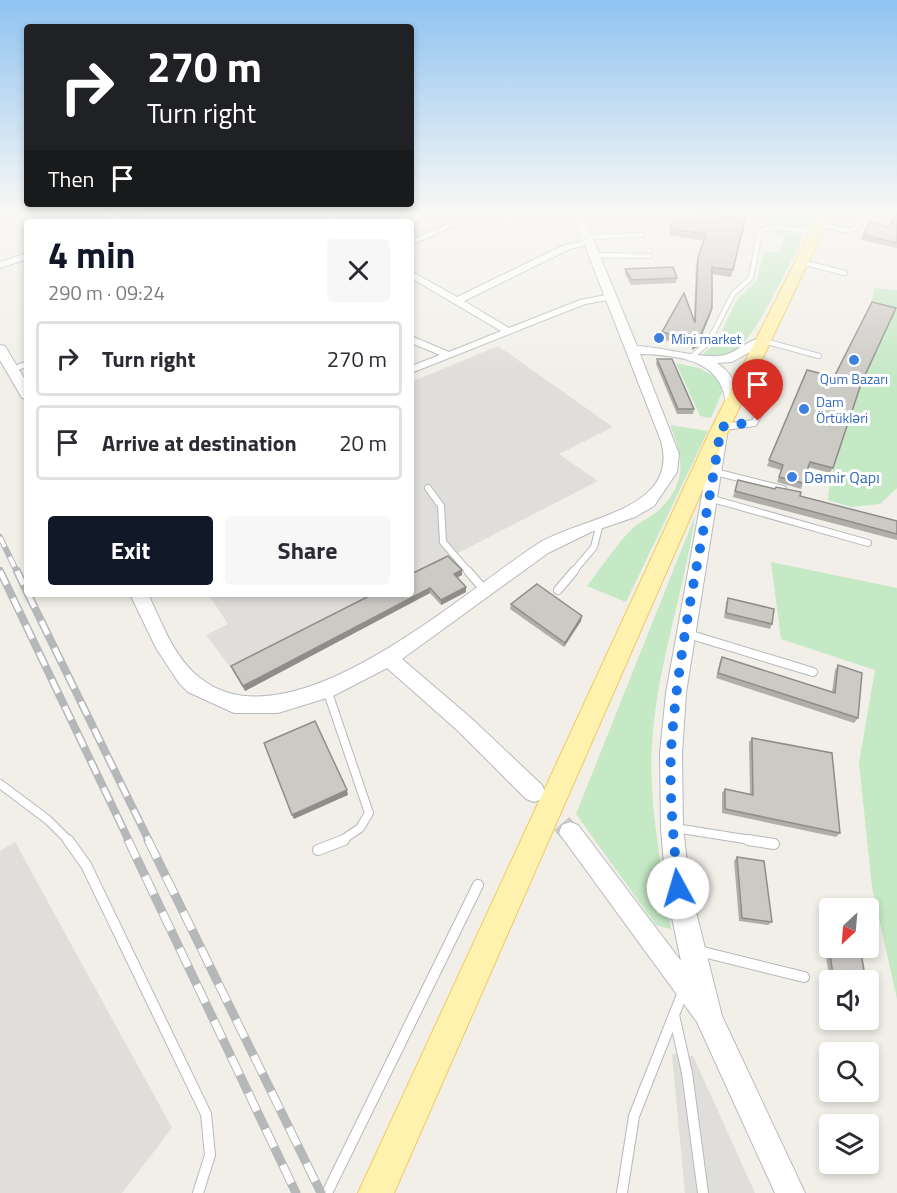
<!DOCTYPE html>
<meta charset="utf-8">
<style>
body{margin:0;font-family:"Titillium Web",sans-serif;background:#f7f7f7;color:#2b2b33;height:100vh;display:flex;flex-direction:column;font-size:22px;white-space:nowrap}
*{box-sizing:border-box;margin:0}
p{font-size:20px;color:#7c7c81}
.icon{flex:none;width:33px;height:33px;fill:none;stroke:currentColor;stroke-width:2;stroke-linecap:round;stroke-linejoin:round}
.map{position:relative;flex:1;overflow:hidden}
.details{position:absolute;left:24px;top:219px;width:390px;height:378px;display:flex;flex-direction:column;background:#fff;border-radius:6px;box-shadow:0 3px 9px #0003}
.details>*{flex:none}
.top-card{position:absolute;left:24px;top:24px;width:390px;height:183px;border-radius:6px;box-shadow:0 3px 9px #0003;background:#202124;color:#fff;overflow:hidden}
.needle{width:39px;rotate:206deg}
.fabs{position:absolute;left:819px;top:898px;display:grid;gap:12px}
.fabs a{display:grid;place-items:center;width:60px;height:60px;border-radius:6px;background:#fff;box-shadow:0 3px 9px #0003;font-size:30px}
.pin{position:absolute;display:grid;place-items:center;width:51px;height:51px;color:#fff;margin:-62px -26px;border-radius:50% 50% 50% 0;rotate:-45deg;box-shadow:0 0 6px #0007}
.pin .icon{rotate:45deg}
.me{position:absolute;width:66px;margin:-33px;rotate:354deg;stroke-linejoin:round;filter:drop-shadow(0 0 4px #0008)}
.turn{display:flex;align-items:center;gap:21px;height:126px;padding:0 24px;font-size:27px}
.turn .icon{width:78px;height:78px;stroke-width:2.5}
.turn b{display:block;font-size:42px;line-height:51px}
.then{display:flex;align-items:center;height:57px;padding:0 24px;background:#0003;gap:12px;font-size:22px}
.round{display:grid;place-items:center;flex:none;width:63px;height:63px;border-radius:6px;background:#f7f7f7}
.headline{display:flex;align-items:center;justify-content:space-between;height:102px;padding:0 24px}
h1{font-size:36px;font-weight:700;line-height:45px;color:#111827}
.button{display:flex;gap:12px;margin-top:auto;padding:12px 24px}
.button a{flex:1;height:69px;border-radius:6px;background:#111827;color:#fff;font-size:24px;font-weight:700;line-height:69px;text-align:center}
.button a+a{background:#f7f7f7;color:#2b2b33}
ul{padding:0;list-style:none}
li{display:flex;align-items:center;gap:18px;height:75px;margin:0 12px 9px;padding:0 12px;border:3px solid #e1e1e2;border-radius:6px}
li div{flex:1}
li b{display:block;font-size:22px}
li em{font-style:normal}
.map>svg:first-child{display:block}
</style>
<div class="map">
<svg width="897" height="1193" viewBox="0 0 897 1193">
<rect width="100%" height="100%" fill="#f1efe8"/>
<g fill="#e0deda">
<path d="M24,210H156L119,222H39Z"/>
<path d="M498,346L613,427L559,454L598,481L411,577V382Z"/>
<path d="M208,594H377L231,668L206,635L228,624Z"/>
<path d="M15,842L172,1128L122,1193H0V851Z"/>
<path d="M672,1054L693,1056L755,1193H685Z"/>
</g>
<g fill="#c5e8c5">
<path d="M785,210H817L809,229L781,224Z"/>
<path d="M777,231L804,236C789,263 761,326 741,345C732,354 715,359 702,355L716,343L737,300L757,280L764,251L779,253L786,238L777,235Z"/>
<path d="M875,288L897,290V488L880,504L851,507L828,500C831,459 850,428 859,389C866,355 864,321 875,288Z"/>
<path d="M676,363L699,368L719,379L723,390L711,418L700,416Z"/>
<path d="M670,425L708,431L626,602L587,586C602,567 616,545 633,528C641,521 652,517 660,509C688,482 683,457 670,425Z"/>
<path d="M695,516C684,592 657,666 652,743C648,805 662,867 671,929L656,925L576,814Z"/>
<path d="M771,562L897,588V999L872,887L859,763L875,670L781,639Z"/>
</g>
<g fill="none" stroke-linecap="round" stroke-linejoin="round">
<path stroke="#ccccc8" stroke-width="20" stroke-dasharray="20 10" stroke-linecap="butt" d="M542,801L570,833"/>
<g stroke="#b5b8bc" stroke-width="6">
<g id="service-far3">
<path d="M99,210L124,222"/>
<path d="M820,224L845,230L856,229L866,210"/>
<path d="M775,227L779,210"/>
<path d="M588,237L642,235"/>
<path d="M594,255L649,256"/>
<path d="M802,262L845,273"/>
<path d="M764,341L819,356"/>
<path d="M690,358L708,343L733,294L751,278L760,230L775,227L817,232"/>
</g>
</g>
<g stroke="#b5b8bc" stroke-width="8">
<g id="service-far2">
<path d="M724,427L754,423L766,402L744,380"/>
<path d="M715,472L783,489"/>
<path d="M428,488L441,506L443,542L469,572"/>
<path d="M709,498L868,543"/>
<path d="M573,572L594,547L600,523"/>
</g>
</g>
<g stroke="#b5b8bc" stroke-width="10">
<g id="service-far1">
<path d="M468,571L485,591"/>
<path d="M558,590L574,571"/>
<path d="M688,634L813,672"/>
<path d="M327,690L369,813L360,828L341,841"/>
<path d="M0,784L48,820L69,841"/>
<path d="M675,828L757,841"/>
</g>
</g>
<g stroke="#b5b8bc" stroke-width="12">
<g id="service">
<path d="M68,840L86,865L206,1114L210,1155L198,1193"/>
<path d="M748,840L774,844"/>
<path d="M318,850L344,840"/>
<path d="M699,951L804,977"/>
<path d="M674,1015L687,1073L703,1193"/>
<path d="M327,1193L478,885"/>
<path d="M622,1193L634,1116L683,992"/>
</g>
</g>
<g stroke="#b5b8bc" stroke-width="2">
<g id="minor">
<path d="M159,210H171L138,222H126Z"/>
<path d="M319,210H328L342,222H333Z"/>
<path d="M480,210H490L411,245V240Z"/>
<path d="M589,240L593,242L592,244L570,249L464,301L509,328L580,300L611,294L614,295V299L585,304L411,373V366L440,355L411,343V336L449,352L501,331L411,278V271L457,297L564,245Z"/>
<path d="M27,253V259L0,268V262Z"/>
<path d="M27,361V367L12,372L7,369Z"/>
</g>
</g>
<g stroke="#b6babf" stroke-width="2">
<g id="secondary">
<path d="M571,210H581L637,346C661,347 706,360 725,355C739,351 753,335 768,338L769,341L732,362L717,363C732,373 738,386 740,403L733,407L726,403C721,359 677,355 640,354L679,454L677,472L654,506L635,517L591,532L548,553L402,659L471,718L542,785L545,792L542,799L534,802L526,799L457,730L387,668L333,696L278,713H234L188,692L179,683L156,648L130,594H148C162,623 174,658 200,678C290,750 462,593 536,545C578,517 681,512 661,441Z"/>
<path d="M0,345L5,346L27,383V399L22,398L0,360Z"/>
<path d="M720,430L727,435L686,693L682,753L683,828L690,888L722,1016L805,1193H775L697,1022L559,833L562,825L570,822L578,825L681,961L666,888L661,828L660,753L666,693L713,435Z"/>
</g>
</g>
<g stroke="#f2c960" stroke-width="2">
<path id="primary" d="M821,210H833L730,427L394,1193H358L712,427Z"/>
</g>
<use href="#service-far3" stroke="#fff" stroke-width="4.5"/>
<use href="#service-far2" stroke="#fff" stroke-width="6"/>
<use href="#service-far1" stroke="#fff" stroke-width="8"/>
<use href="#service" stroke="#fff" stroke-width="10"/>
<use href="#minor" fill="#fff" fill-rule="evenodd"/>
<use href="#secondary" fill="#fff" fill-rule="evenodd"/>
<use href="#primary" fill="#fff2af" fill-rule="evenodd"/>
<g stroke="#b6b7b8" stroke-width="6">
<path id="rail-far2" d="M0,537L17,572"/>
</g>
<g stroke="#b6b7b8" stroke-width="8">
<g id="rail-far1">
<path d="M0,571L129,841"/>
<path d="M17,571L27,592"/>
<path d="M28,594L149,841"/>
</g>
</g>
<g stroke="#b6b7b8" stroke-width="9">
<g id="rail">
<path d="M128,840L296,1193"/>
<path d="M148,840L321,1193"/>
</g>
</g>
<use href="#rail-far2" stroke="#fff" stroke-width="4" stroke-dasharray="11" stroke-linecap="butt"/>
<use href="#rail-far1" stroke="#fff" stroke-width="5" stroke-dasharray="15" stroke-linecap="butt"/>
<use href="#rail" stroke="#fff" stroke-width="7" stroke-dasharray="20" stroke-linecap="butt"/>
</g>
<g fill="#afaea9">
<path d="M677,210H692L733,270L731,277L712,274L710,315L697,347L692,350V347L661,339L662,332L694,319L696,264L704,241L669,235Z"/>
<path d="M897,213V248L861,240L863,235L889,227Z"/>
<path d="M625,269L677,278L676,283L631,285L625,274Z"/>
<path d="M657,359L694,409L693,414H677L656,364Z"/>
<path d="M807,370L861,384L833,468L830,473L808,467L801,489L777,482L781,470L767,466Z"/>
<path d="M738,480L897,521V540L733,497Z"/>
<path d="M462,570V575L457,578L466,587V592L441,605L430,593L245,691L233,671L231,666Z"/>
<path d="M728,598L772,624L770,629L724,618L726,603Z"/>
<path d="M511,604L581,621L564,647L510,609Z"/>
<path d="M722,657L832,692L835,670L838,665L858,718L854,723L716,678L720,661Z"/>
<path d="M752,738L840,833L836,837L722,813V793L725,789L750,794L749,742Z"/>
<path d="M737,857L772,922L768,925L739,921L734,861Z"/>
<path d="M828,941L866,981H830V982L824,944Z"/>
<path d="M840,1020H868L873,1023L868,1025Z"/>
</g>
<g fill="#8f8d8a">
<path d="M712,308L710,315L697,347L692,350L694,343Z"/>
<path d="M462,570V575L454,579V574Z"/>
<path d="M466,587V592L441,605V600Z"/>
<path d="M430,588V593L245,691L243,686Z"/>
<path d="M582,616L581,621L564,647L565,643Z"/>
<path d="M347,790L348,795L294,819L292,815Z"/>
</g>
<g fill="#cccac5" stroke="#8f8d8a" stroke-width="1.5">
<path d="M677,210H691V211L745,219L733,270L712,267V308L699,339L694,343V340L662,332L684,293L695,323L698,257L706,234L670,229Z"/>
<path d="M897,213V243L863,235L870,222L889,227Z"/>
<path d="M673,267L677,278L632,280L625,269Z"/>
<path d="M872,302L896,308L861,384L833,468L810,462L803,483L779,477L783,465L769,460L807,370L834,377Z"/>
<path d="M657,359H672L694,409H678Z"/>
<path d="M738,480L775,489L776,487L801,492L800,496L897,521V534L735,491Z"/>
<path d="M448,556L462,570L454,574L466,587L441,600L430,588L243,686L231,666L373,594H411V574Z"/>
<path d="M537,584L582,616L565,643L511,604Z"/>
<path d="M728,598L774,609L772,624L726,613Z"/>
<path d="M722,657L835,693L838,665L862,673L858,718L718,673Z"/>
<path d="M315,721L347,790L292,815L264,743Z"/>
<path d="M752,738L832,753L840,833L725,809V789L753,795Z"/>
<path d="M737,857L764,861L772,922L742,918Z"/>
<path d="M828,941H830V948H860L866,981H834Z"/>
<path d="M868,996L873,1023L858,1020H868Z"/>
</g>
<linearGradient id="sky" x2="0" y2="1"><stop stop-color="#8fc3f1"/><stop offset="0.56" stop-color="#f9f8f5"/><stop offset="1" stop-color="#f9f8f5" stop-opacity="0"/></linearGradient>
<rect width="897" height="377" fill="url(#sky)"/>
<g fill="none" stroke-linecap="round" stroke-linejoin="round">
<path stroke="#1a73e8" stroke-width="10" stroke-dasharray="0 18" d="M678,888C674,842 669,797 671,751C678,642 705,535 721,427L758,421"/>
</g>
<g fill="#3f7fe0" stroke="#fff" stroke-width="2">
<circle cx="659" cy="338" r="6"/>
<circle cx="854" cy="360" r="6"/>
<circle cx="804" cy="409" r="6"/>
<circle cx="792" cy="477" r="6"/>
</g>
<g text-anchor="middle" dominant-baseline="central" stroke-width="6" stroke-linejoin="round" paint-order="stroke">
<g font-size="14" fill="#366cbe" stroke="#fff" text-anchor="start">
<text x="671" y="338">Mini market</text>
<text x="854" y="378" text-anchor="middle">Qum Bazarı</text>
<text x="816" y="401">Dam<tspan x="816" dy="16">Örtükləri</tspan></text>
</g>
<g font-size="16" fill="#366cbe" stroke="#fff" text-anchor="start">
<text x="804" y="477">Dəmir Qapı</text>
</g>
</g>
</svg>
<div class="fabs">
<a><svg class="needle" viewBox="-14 -14 28 28"><path d="M0-13l5 13h-10z" fill="#e53935"/><path d="M0 13l5-13h-10z" fill="#7c7c81"/></svg></a>
<a><svg class="icon" aria-label="sound" viewBox="0 0 24 24"><path d="M4 9h4l5-4v14l-5-4H4zM17 9q2 3 0 6"/></svg></a>
<a><svg class="icon" aria-label="search" viewBox="0 0 24 24"><circle cx="10" cy="10" r="6"/><path d="M15 15l6 6"/></svg></a>
<a><svg class="icon" aria-label="layers" viewBox="0 0 24 24"><path d="M12 4l9 5-9 5-9-5zM3 14l9 5 9-5"/></svg></a>
</div>
<div class="pin" style="left:758px;top:421px;background:#d93025"><svg class="icon" aria-label="arrive" viewBox="0 0 24 24"><path d="M6 21V4h12l-3 4 3 4H6"/></svg></div>
<svg class="me" style="left:678px;top:888px" viewBox="-20 -20 40 40"><circle r="19" fill="#fff"/><path d="M0-13L10 11 0 6-10 11z" fill="#1a73e8"/></svg>
<div class="top-card">
<div class="turn"><svg class="icon" aria-label="right" viewBox="0 0 24 24"><path d="M7 20v-9h11M14 6l5 5-5 5"/></svg><div><b>270 m</b>Turn right</div></div>
<div class="then">Then<svg class="icon" aria-label="arrive" viewBox="0 0 24 24"><path d="M6 21V4h12l-3 4 3 4H6"/></svg></div>
</div>
<section class="details">
<div class="headline"><div><h1>4 min</h1><p>290 m · 09:24</p></div><a class="round"><svg class="icon" aria-label="close" viewBox="0 0 24 24"><path d="M6 6l12 12M18 6L6 18"/></svg></a></div>
<ul>
<li><svg class="icon" aria-label="right" viewBox="0 0 24 24"><path d="M7 20v-9h11M14 6l5 5-5 5"/></svg><div><b>Turn right</b></div><em>270 m</em></li>
<li><svg class="icon" aria-label="arrive" viewBox="0 0 24 24"><path d="M6 21V4h12l-3 4 3 4H6"/></svg><div><b>Arrive at destination</b></div><em>20 m</em></li>
</ul>
<div class="button"><a>Exit</a><a>Share</a></div>
</section>
</div>
